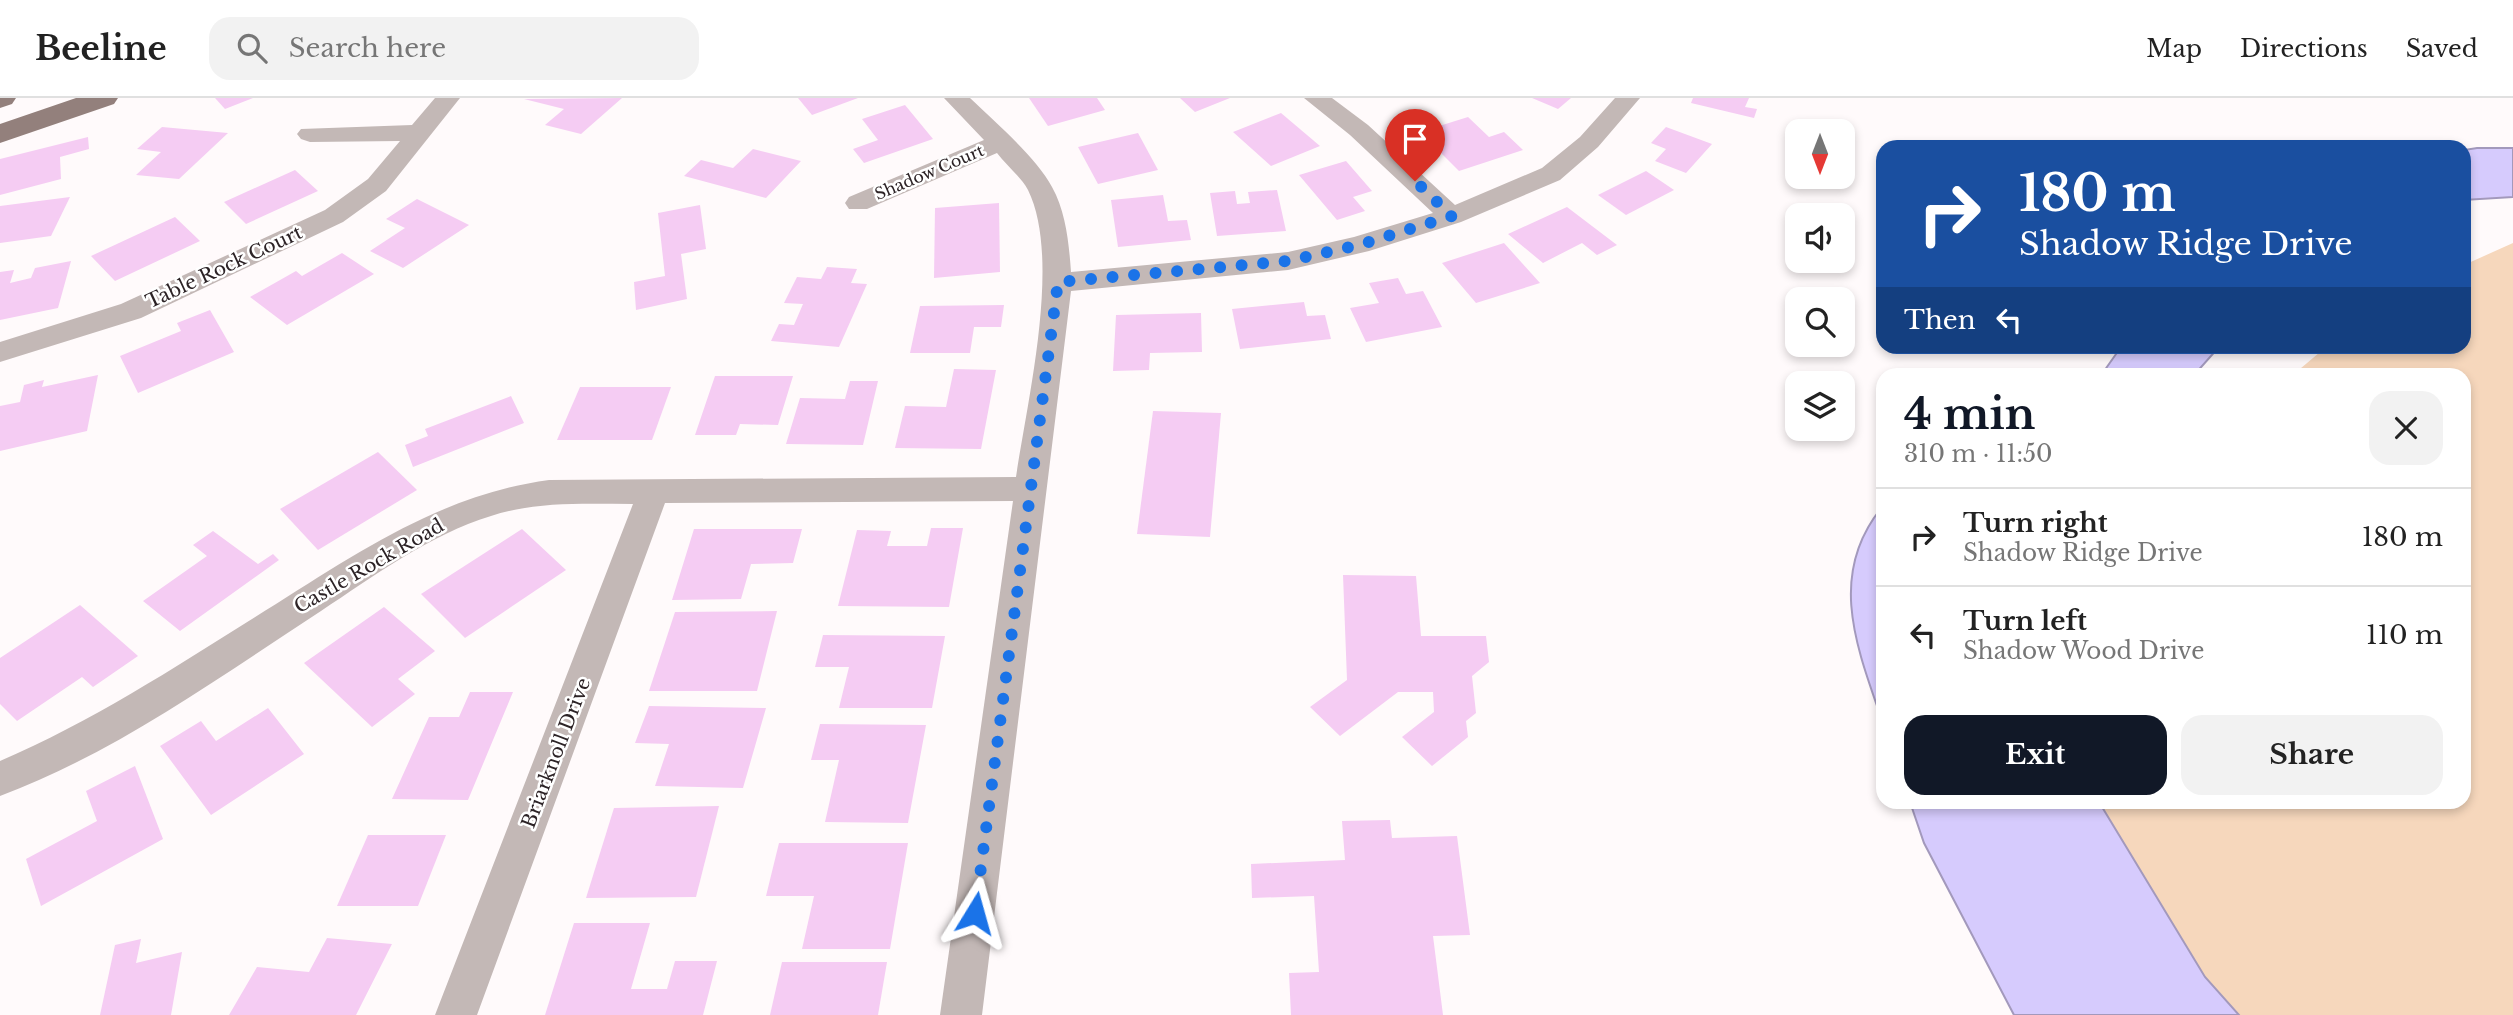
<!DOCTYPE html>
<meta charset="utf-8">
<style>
body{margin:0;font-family:"Libre Baskerville",serif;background:#f2f2f2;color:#222;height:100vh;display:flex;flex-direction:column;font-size:26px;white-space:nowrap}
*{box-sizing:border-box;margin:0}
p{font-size:23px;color:#767676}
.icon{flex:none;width:38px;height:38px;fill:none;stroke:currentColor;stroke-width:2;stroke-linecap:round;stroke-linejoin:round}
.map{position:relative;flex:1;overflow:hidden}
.panel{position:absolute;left:1876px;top:270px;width:595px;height:441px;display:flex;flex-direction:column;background:#fff;border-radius:21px;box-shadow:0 4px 10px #0003}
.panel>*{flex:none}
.hud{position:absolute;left:1876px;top:42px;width:595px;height:214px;border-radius:21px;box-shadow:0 4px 10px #0003;background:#1a4fa0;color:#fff;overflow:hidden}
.needle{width:46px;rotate:180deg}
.tools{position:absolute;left:1785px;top:21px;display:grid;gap:14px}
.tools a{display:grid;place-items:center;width:70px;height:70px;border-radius:14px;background:#fff;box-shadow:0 4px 10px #0003;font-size:35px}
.pin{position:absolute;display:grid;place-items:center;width:60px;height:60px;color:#fff;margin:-72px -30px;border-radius:50% 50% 50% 0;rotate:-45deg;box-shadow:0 0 7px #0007}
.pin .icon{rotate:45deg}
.me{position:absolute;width:77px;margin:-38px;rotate:8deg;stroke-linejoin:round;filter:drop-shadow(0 0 5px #0008)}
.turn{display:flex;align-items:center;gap:24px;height:147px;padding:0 28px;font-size:32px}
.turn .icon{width:91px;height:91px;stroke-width:2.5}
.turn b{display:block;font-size:49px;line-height:60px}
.then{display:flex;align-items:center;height:66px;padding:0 28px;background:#0003;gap:14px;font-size:26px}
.round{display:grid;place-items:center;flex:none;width:74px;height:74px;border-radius:21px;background:#f2f2f2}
.headline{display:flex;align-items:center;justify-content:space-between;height:119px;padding:0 28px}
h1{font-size:42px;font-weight:800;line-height:52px;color:#111827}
.action{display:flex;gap:14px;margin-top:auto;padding:14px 28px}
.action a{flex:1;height:80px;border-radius:21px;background:#111827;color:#fff;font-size:28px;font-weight:800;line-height:80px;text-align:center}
.action a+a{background:#f2f2f2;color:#222}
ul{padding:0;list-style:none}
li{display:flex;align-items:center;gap:21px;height:98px;padding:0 28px;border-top:2px solid #e0e0e0}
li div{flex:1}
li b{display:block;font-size:26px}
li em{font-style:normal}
header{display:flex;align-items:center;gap:42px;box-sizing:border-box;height:98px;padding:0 35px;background:#fff;border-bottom:2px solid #e0e0e0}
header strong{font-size:33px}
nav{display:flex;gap:38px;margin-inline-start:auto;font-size:24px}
.search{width:490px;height:63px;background:#f2f2f2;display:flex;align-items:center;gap:18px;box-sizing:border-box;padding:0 24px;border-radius:21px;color:#767676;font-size:26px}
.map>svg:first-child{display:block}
</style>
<header>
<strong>Beeline</strong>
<div class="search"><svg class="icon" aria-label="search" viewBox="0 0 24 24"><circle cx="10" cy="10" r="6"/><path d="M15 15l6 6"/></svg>Search here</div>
<nav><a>Map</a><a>Directions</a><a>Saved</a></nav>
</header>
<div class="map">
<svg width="2513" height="917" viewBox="0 0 2513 917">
<rect width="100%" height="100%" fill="#fffafb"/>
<path fill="#f6d7bc" d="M2513,145V917H2239L2205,879L2099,704H2464V276H2294L2326,249L2464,248V167Z"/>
<g fill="#d6cbfd" stroke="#a399bc" stroke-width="2">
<path d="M2477,50H2513V99L2464,102V52Z"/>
<path d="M2121,249V248L2219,249L2195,276H2102Z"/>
<path d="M1883,408V625C1857,550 1826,476 1883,408Z"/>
<path d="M1910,704H2099L2205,879L2239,917H2014L1924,745Z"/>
</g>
<g fill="#f5ccf3">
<path d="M215,0H253L225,11Z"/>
<path d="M622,0L581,36L545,27L564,11L524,1Z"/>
<path d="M798,0H858L812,17Z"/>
<path d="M1029,0H1097L1105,12L1048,28Z"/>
<path d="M1180,0H1230L1195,14Z"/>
<path d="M1532,0H1571L1558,11Z"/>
<path d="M1693,0H1749L1745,9L1757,11L1754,20L1691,5Z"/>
<path d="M905,7L933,41L864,65L853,51L878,42L862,21Z"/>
<path d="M1281,15L1320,48L1271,68L1233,34Z"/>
<path d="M1468,19L1489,39L1504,34L1523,52L1459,73L1420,34Z"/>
<path d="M162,29L228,35L179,81L136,77L161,54L137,51Z"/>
<path d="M1666,29L1712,46L1686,75L1655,63L1666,51L1651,45Z"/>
<path d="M1138,35L1158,72L1098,86L1078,49Z"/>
<path d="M88,39L89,51L60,59L61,81L0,97V61Z"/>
<path d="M753,51L801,63L766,100L684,78L701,62L733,70Z"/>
<path d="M1346,63L1372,93L1353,99L1365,113L1337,122L1299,77Z"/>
<path d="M295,72L318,93L246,126L224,104Z"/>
<path d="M1646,73L1674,92L1626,117L1598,97Z"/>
<path d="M1277,92L1286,133L1217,138L1210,95L1235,93L1237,106L1250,105L1248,94Z"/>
<path d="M1163,97L1168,123L1187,122L1191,142L1118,149L1111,102Z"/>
<path d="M70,99L51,138L0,145V108Z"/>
<path d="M417,101L469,127L403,170L370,153L405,130L386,121Z"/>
<path d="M999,105L1000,174L934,180L935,110Z"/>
<path d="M700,107L706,151L681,156L687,201L636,212L634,184L665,178L658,115Z"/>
<path d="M1567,109L1617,147L1597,157L1582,145L1543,165L1508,136Z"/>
<path d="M175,119L200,143L115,183L91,158Z"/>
<path d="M1504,145L1540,185L1476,205L1442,165Z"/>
<path d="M342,155L374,176L287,227L250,199L296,173L302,178Z"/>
<path d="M71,163L58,210L0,222V174L14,172L10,185L31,180L35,170Z"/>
<path d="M827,169L857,171L851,185L867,186L839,249L771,243L779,226L794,227L803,206L784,205L797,179L821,181Z"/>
<path d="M1398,180L1406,196L1423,193L1442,229L1366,244L1350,210L1379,205L1369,185Z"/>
<path d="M1304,204L1307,218L1325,217L1331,241L1240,251L1232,211Z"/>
<path d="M1004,207L1001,229H974L970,255H910L920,208Z"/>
<path d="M210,212L234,254L138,295L120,258L181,233L177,225Z"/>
<path d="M1201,215L1202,254L1150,255L1149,272L1113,273L1116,217Z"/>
<path d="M954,271L996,272L981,351L895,350L905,308L946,309Z"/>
<path d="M98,277L87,333L0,353V308L20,304L24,287L44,282L42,289Z"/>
<path d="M715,278H793L778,327L740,326L736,337H695Z"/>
<path d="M850,283H878L863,347L786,346L800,300L845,301Z"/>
<path d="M580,289H671L652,342H557Z"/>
<path d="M511,298L524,325L413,369L405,347L428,338L425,331Z"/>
<path d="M1153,313L1221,315L1210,439L1137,436Z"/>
<path d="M378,354L417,392L318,452L280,411Z"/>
<path d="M931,430H963L949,509L838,508L857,432L891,433L887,448H927Z"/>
<path d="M522,431L566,472L465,540L421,496Z"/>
<path d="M694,431H802L793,465L751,466L741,501L672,502Z"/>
<path d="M213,433L258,466L273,456L279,462L180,533L143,503L207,458L193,447Z"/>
<path d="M1343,477L1416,478L1421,538H1486L1489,564L1472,578L1476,615L1466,623L1468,639L1432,668L1402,639L1434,614L1433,594H1398L1340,638L1310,609L1347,582Z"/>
<path d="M80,507L138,558L93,589L82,579L17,623L0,606V560Z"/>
<path d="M384,509L435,553L398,581L415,596L372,629L304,565Z"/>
<path d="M777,513L757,593H649L675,514Z"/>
<path d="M823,537L945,538L932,610H839L849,569H815Z"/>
<path d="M470,594H513L468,702L392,701L429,619H459Z"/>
<path d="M649,608L766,610L743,690L655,688L669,646L635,645Z"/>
<path d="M268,610L304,656L211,717L160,648L201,623L216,643Z"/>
<path d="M820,626L926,627L908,725L825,724L839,662H811Z"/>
<path d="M135,668L163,741L41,808L26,761L97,723L86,693Z"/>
<path d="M719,708L696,799L586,800L614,710Z"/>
<path d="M1390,722L1392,740L1457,738L1470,837L1433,838L1443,917H1291L1289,875L1319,874L1314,798L1252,800L1251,766L1345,762L1342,723Z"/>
<path d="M368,737H446L418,808H337Z"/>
<path d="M779,745H908L890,851H802L814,798H766Z"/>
<path d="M574,825H650L631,891H667L675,863H717L703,917H545Z"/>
<path d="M327,840L392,846L356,917H229L257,869L309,874Z"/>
<path d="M141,841L136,865L182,854L171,917H100L115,847Z"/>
<path d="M782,864H887L878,917H770Z"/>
</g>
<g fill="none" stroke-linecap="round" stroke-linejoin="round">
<g fill="#c3b8b6" fill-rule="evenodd">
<path d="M435,0H460L386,93L343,124L141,220L0,264V244L121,206L325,112L368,81L400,43L310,44L301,41L297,36L301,31L412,27Z"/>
<path d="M944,0H970C994,23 1037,60 1052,89C1066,114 1069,146 1071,174L1288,154L1354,139L1433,115L1350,37L1304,0H1332L1368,27L1455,107L1542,70L1580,39L1615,0H1640L1598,49L1560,82L1461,124L1369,153L1288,172L1071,193L982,917H940L1013,403L665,405L477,917H435L633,406C585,406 537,403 491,418C429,437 374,478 321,513C218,580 115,655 0,698V663C98,621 186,562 276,506C363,451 445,396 549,382L1016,379C1027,303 1062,161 1028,92C1021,79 1006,67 997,55L867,111H849L845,105L849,99L984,42Z"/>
</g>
<g fill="#93807c" fill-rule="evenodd">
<path d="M0,0H16L12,6L0,10Z"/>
<path d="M76,0H118L114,6L0,45V26Z"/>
</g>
</g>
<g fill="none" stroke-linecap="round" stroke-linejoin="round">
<path stroke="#1a73e8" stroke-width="12" stroke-dasharray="0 21.6" d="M975,815L1058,184L1288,163L1359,147L1452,118L1415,83"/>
</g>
<g text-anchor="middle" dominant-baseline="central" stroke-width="5" stroke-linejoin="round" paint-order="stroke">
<g font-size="16" fill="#2c2326" stroke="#fff">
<text transform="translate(929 74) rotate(-23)">Shadow Court</text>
</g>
<g font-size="19" fill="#2c2326" stroke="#fff">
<text transform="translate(224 169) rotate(-25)">Table Rock Court</text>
<text transform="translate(369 468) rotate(-30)">Castle Rock Road</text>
<text transform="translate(556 655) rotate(-69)">Briarknoll Drive</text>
</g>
</g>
</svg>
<div class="tools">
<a><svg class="needle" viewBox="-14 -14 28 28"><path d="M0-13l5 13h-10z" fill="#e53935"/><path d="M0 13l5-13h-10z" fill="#767676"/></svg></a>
<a><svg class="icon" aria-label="sound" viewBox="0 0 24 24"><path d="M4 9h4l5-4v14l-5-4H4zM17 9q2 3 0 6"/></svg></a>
<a><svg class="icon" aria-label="search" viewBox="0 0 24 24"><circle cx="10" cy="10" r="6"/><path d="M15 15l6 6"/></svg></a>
<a><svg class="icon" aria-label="layers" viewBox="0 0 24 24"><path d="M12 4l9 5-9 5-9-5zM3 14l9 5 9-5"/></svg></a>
</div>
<div class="pin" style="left:1415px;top:83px;background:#d93025"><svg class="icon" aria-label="arrive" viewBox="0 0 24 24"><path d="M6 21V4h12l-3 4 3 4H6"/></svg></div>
<svg class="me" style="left:975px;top:815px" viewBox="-20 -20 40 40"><path d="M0-17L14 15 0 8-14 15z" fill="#1a73e8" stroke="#fff" stroke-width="4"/></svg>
<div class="hud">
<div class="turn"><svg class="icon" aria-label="right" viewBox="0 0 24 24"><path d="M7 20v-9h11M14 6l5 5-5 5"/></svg><div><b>180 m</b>Shadow Ridge Drive</div></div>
<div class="then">Then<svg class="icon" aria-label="left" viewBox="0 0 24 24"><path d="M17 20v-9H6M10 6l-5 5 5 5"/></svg></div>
</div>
<section class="panel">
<div class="headline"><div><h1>4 min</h1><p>310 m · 11:50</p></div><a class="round"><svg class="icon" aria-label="close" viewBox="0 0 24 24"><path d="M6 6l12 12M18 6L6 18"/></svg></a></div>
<ul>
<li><svg class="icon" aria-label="right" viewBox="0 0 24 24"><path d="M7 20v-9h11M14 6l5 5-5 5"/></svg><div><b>Turn right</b><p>Shadow Ridge Drive</p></div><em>180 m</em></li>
<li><svg class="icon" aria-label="left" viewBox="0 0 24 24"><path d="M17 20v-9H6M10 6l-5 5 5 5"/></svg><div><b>Turn left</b><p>Shadow Wood Drive</p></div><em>110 m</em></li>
</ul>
<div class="action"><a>Exit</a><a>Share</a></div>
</section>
</div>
